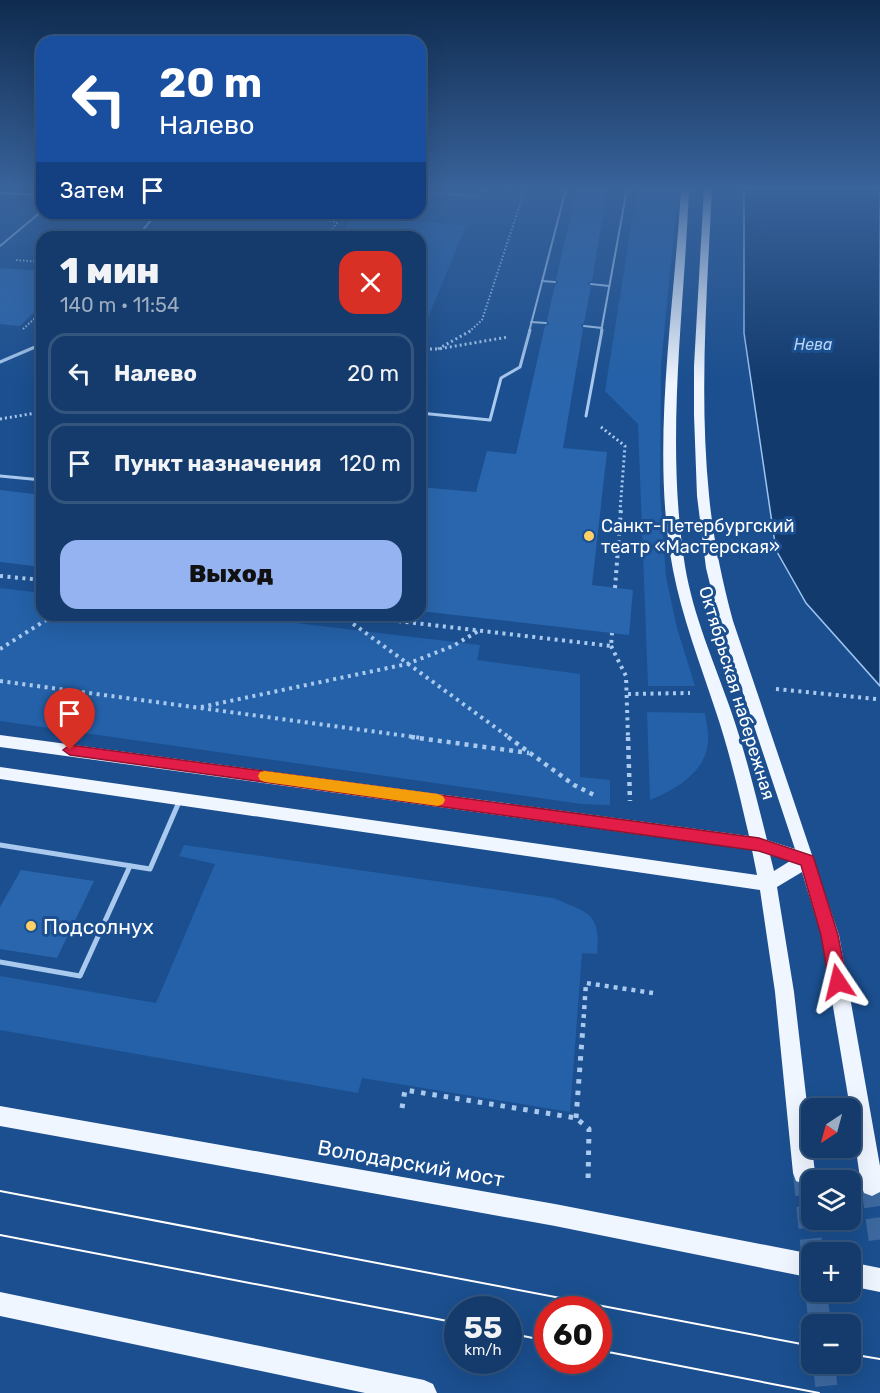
<!DOCTYPE html>
<html lang="ru">
<meta charset="utf-8">
<style>
body{margin:0;font-family:Rubik,sans-serif;background:#1d4271;color:#f1f3f6;height:100vh;display:flex;flex-direction:column;font-size:22px;white-space:nowrap}
*{box-sizing:border-box;margin:0}
p{font-size:20px;color:#9dadc1}
.icon{flex:none;width:33px;height:33px;fill:none;stroke:currentColor;stroke-width:2;stroke-linecap:round;stroke-linejoin:round}
.map{position:relative;flex:1;overflow:hidden}
.panel{position:absolute;left:36px;top:231px;width:390px;height:390px;display:flex;flex-direction:column;background:#143b6b;border-radius:18px;box-shadow:0 6px 24px #0002,0 0 0 2px #33557e}
.panel>*{flex:none}
.banner{position:absolute;left:36px;top:36px;width:390px;height:183px;border-radius:18px;box-shadow:0 6px 24px #0002,0 0 0 2px #33557e;background:#1a4fa0;color:#fff;overflow:hidden}
.needle{width:39px;rotate:216deg}
.fabs{position:absolute;left:801px;top:1098px;display:grid;gap:12px}
.fabs a{display:grid;place-items:center;width:60px;height:60px;border-radius:12px;background:#143b6b;box-shadow:0 6px 24px #0002,0 0 0 2px #33557e;font-size:30px}
.speed{position:absolute;left:444px;top:1296px;display:flex;gap:12px;font-size:30px;font-weight:700;text-align:center}
.speed>*{display:grid;place-content:center;width:78px;height:78px;border-radius:50%;background:#143b6b;box-shadow:0 6px 24px #0002,0 0 0 2px #33557e;line-height:1}
.speed small{font-size:15px;font-weight:400}
.speed .limit{border:9px solid #d22;background:#fff;color:#111}
.pin{position:absolute;display:grid;place-items:center;width:51px;height:51px;color:#fff;margin:-62px -26px;border-radius:50% 50% 50% 0;rotate:-45deg;box-shadow:0 0 6px #0007}
.pin .icon{rotate:45deg}
.me{position:absolute;width:66px;margin:-33px;rotate:350deg;stroke-linejoin:round;filter:drop-shadow(0 0 4px #0008)}
.turn{display:flex;align-items:center;gap:21px;height:126px;padding:0 24px;font-size:27px}
.turn .icon{width:78px;height:78px;stroke-width:2.5}
.turn b{display:block;font-size:42px;line-height:51px}
.then{display:flex;align-items:center;height:57px;padding:0 24px;background:#0003;gap:12px;font-size:22px}
.round{display:grid;place-items:center;flex:none;width:63px;height:63px;border-radius:18px;background:#1d4271}
.summary{display:flex;align-items:center;justify-content:space-between;height:102px;padding:0 24px}
h1{font-size:36px;font-weight:800;line-height:45px}
.button{display:flex;gap:12px;margin-top:auto;padding:12px 24px}
.button a{flex:1;height:69px;border-radius:18px;background:#95b2f1;color:#111;font-size:24px;font-weight:800;line-height:69px;text-align:center}
ul{padding:0;list-style:none}
li{display:flex;align-items:center;gap:18px;height:81px;margin:0 12px 9px;padding:0 12px;border:3px solid #33557e;border-radius:18px}
li div{flex:1}
li b{display:block;font-size:22px}
li em{font-style:normal}
.map>svg:first-child{display:block}
</style>
<div class="map">
<svg width="880" height="1393" viewBox="0 0 880 1393">
<rect width="100%" height="100%" fill="#1b4f8f"/>
<g fill="#2461a8">
<path d="M637,189H678L661,366L660,492L666,577L677,628L695,686H648L638,424L605,391Z"/>
<path d="M352,217L466,225L425,325L420,324V237H340Z"/>
<path d="M0,588L42,593V615H228L480,645L477,660L580,674V777L610,780V805L582,804L0,721Z"/>
<path d="M647,712L705,713C706,722 709,732 708,742C706,772 675,790 650,800Z"/>
<path d="M184,845L553,898C588,913 601,912 597,954L582,953L570,1112L362,1078L358,1093L0,1030V976L156,1003L215,864L179,856Z"/>
</g>
<path fill="#123a6d" stroke="#9cc4f0" stroke-width="1.5" d="M744,189H880V686L806,603L776,550L744,333Z"/>
<g fill="#2a66ad">
<path d="M577,189H607L592,281L588,283L591,287L584,323L581,325L583,329L563,448L607,452L592,585L633,590L629,635L420,611V487L476,492L487,451L516,454L545,326L549,324L547,320L555,285L558,283L556,279Z"/>
<path d="M0,268L42,271V309L32,314L20,326L0,324Z"/>
<path d="M0,490L42,495V567L0,562Z"/>
<path d="M21,870L94,881L57,958L0,949V907Z"/>
</g>
<g fill="none" stroke-linecap="round" stroke-linejoin="round">
<g stroke="#3d69a0" stroke-width="22" stroke-dasharray="22 11" stroke-linecap="butt">
<path d="M804,1173L812,1252"/>
<path d="M872,1185L880,1242"/>
<path d="M816,1292L820,1324"/>
<path d="M824,1364L827,1393"/>
</g>
<g stroke="#a9c9ee" stroke-width="2" stroke-dasharray="1.5 2" stroke-linecap="butt">
<path d="M420,193L478,196L483,189"/>
<path d="M271,213L316,216L337,223L327,237"/>
<path d="M16,260L42,262"/>
<path d="M23,329L42,312"/>
<path d="M469,332L482,320L525,189"/>
</g>
<g stroke="#a9c9ee" stroke-width="3" stroke-dasharray="2 3" stroke-linecap="butt">
<path d="M420,349H438L508,337"/>
<path d="M438,349L472,330"/>
<path d="M0,419L42,412"/>
<path d="M601,427L625,446L620,511"/>
</g>
<g stroke="#a9c9ee" stroke-width="4" stroke-dasharray="3 4.5" stroke-linecap="butt">
<path d="M0,576L42,580"/>
<path d="M615,588L621,509"/>
<path d="M341,615L510,738"/>
<path d="M346,615L611,646L612,633"/>
<path d="M611,646L626,676L628,738"/>
<path d="M0,649L54,615"/>
<path d="M0,681L422,738"/>
<path d="M776,689L876,699"/>
<path d="M628,694L690,693"/>
<path d="M201,707L407,664L453,646L480,630"/>
</g>
<g stroke="#a9c9ee" stroke-width="4.5" stroke-dasharray="4 5" stroke-linecap="butt">
<path d="M411,737L529,753"/>
<path d="M508,737L574,785L594,795"/>
<path d="M628,737L630,801"/>
<path d="M583,1027L586,983L653,993"/>
</g>
<g stroke="#a9c9ee" stroke-width="5" stroke-dasharray="4.5 7" stroke-linecap="butt">
<path d="M402,1108L405,1090L576,1118L589,1129L588,1184"/>
<path d="M576,1118L583,1026"/>
</g>
<g stroke="#a9c9ee" stroke-width="2">
<path d="M0,193L42,195"/>
<path d="M137,237L157,213"/>
<path d="M0,246L42,211"/>
<path d="M542,281L555,282"/>
<path d="M591,284L609,286"/>
<path d="M531,322L546,323"/>
<path d="M584,326L602,328"/>
<path d="M529,332L566,189"/>
<path d="M601,332L627,189"/>
</g>
<g stroke="#a9c9ee" stroke-width="3">
<path d="M0,362L42,344"/>
<path d="M420,413L490,420L501,378L520,367L530,330"/>
<path d="M586,416L602,330"/>
<path d="M0,476L42,480"/>
</g>
<g stroke="#a9c9ee" stroke-width="5">
<path d="M0,845L150,869L179,802"/>
<path d="M0,962L80,976L130,866"/>
</g>
<g fill="#f0f6ff" fill-rule="evenodd">
<path d="M681,189H689C684,314 665,441 685,566C693,615 714,662 730,708C745,751 756,796 767,840L795,849L719,621L706,568L697,496L694,415V366L704,189H712C707,291 699,394 709,495C713,538 722,580 733,621L839,935L880,1166V1192L872,1196L864,1193L861,1185L850,1108L821,935L802,872L777,887L794,992L815,1173L812,1180L804,1184L796,1181L793,1173L775,992L760,890L0,779V767L757,875L752,850L0,747V735L749,836C739,793 729,750 715,709C700,663 682,617 673,570C650,450 674,311 681,189ZM770,855L790,861L774,871Z"/>
<path d="M0,1106L555,1204L812,1254V1278L555,1226L0,1126Z"/>
<path d="M850,1262L880,1268V1292L850,1286Z"/>
<path d="M0,1292L424,1380L433,1384L437,1393H365L0,1316Z"/>
</g>
<g stroke="#fff" stroke-width="2">
<path d="M0,1191L812,1346"/>
<path d="M0,1235L458,1323"/>
<path d="M508,1333L548,1341"/>
<path d="M598,1350L819,1393"/>
<path d="M850,1354L880,1359"/>
</g>
</g>
<linearGradient id="sky" x2="0" y2="1"><stop stop-color="#0f2b4f"/><stop offset="0.49" stop-color="#39639b"/><stop offset="1" stop-color="#39639b" stop-opacity="0"/></linearGradient>
<rect width="880" height="384" fill="url(#sky)"/>
<path fill="#e11d48" stroke="#92132f" stroke-width="1.5" d="M70,745L759,838L813,856L838,935L847,982L844,987L838,989L832,987L829,982L821,935L801,865L759,851L70,755L63,750Z"/>
<path fill="#f59e0b" d="M265,771L438,794L443,796L445,800L443,804L438,806L265,782L260,780L258,776L260,772Z"/>
<g fill="#ffd166" stroke="#1b4f8f" stroke-width="2">
<circle cx="589" cy="536" r="6"/>
<circle cx="31" cy="926" r="6"/>
</g>
<g text-anchor="middle" dominant-baseline="central" stroke-width="6" stroke-linejoin="round" paint-order="stroke">
<g font-size="16" font-style="italic" fill="#b5d3f5" stroke="#1b4f8f">
<text x="813" y="344">Нева</text>
</g>
<g font-size="18" fill="#fff" stroke="#1b4f8f" text-anchor="start">
<text x="601" y="526">Санкт-Петербургский<tspan x="601" dy="21">театр «Мастерская»</tspan></text>
</g>
<g font-size="18" fill="#fff" stroke="#1b4f8f">
<text transform="translate(737 693) rotate(73)">Октябрьская набережная</text>
</g>
<g font-size="21" fill="#fff" stroke="#1b4f8f" text-anchor="start">
<text x="43" y="926">Подсолнух</text>
</g>
<g font-size="21" fill="#fff" stroke="#1b4f8f">
<text transform="translate(411 1163) rotate(10)">Володарский мост</text>
</g>
</g>
</svg>
<div class="fabs">
<a><svg class="needle" viewBox="-14 -14 28 28"><path d="M0-13l5 13h-10z" fill="#e53935"/><path d="M0 13l5-13h-10z" fill="#9dadc1"/></svg></a>
<a><svg class="icon" aria-label="layers" viewBox="0 0 24 24"><path d="M12 4l9 5-9 5-9-5zM3 14l9 5 9-5"/></svg></a>
<a>+</a>
<a>−</a>
</div>
<div class="speed"><div>55<small>km/h</small></div><div class="limit">60</div></div>
<div class="pin" style="left:70px;top:750px;background:#d93025"><svg class="icon" aria-label="arrive" viewBox="0 0 24 24"><path d="M6 21V4h12l-3 4 3 4H6"/></svg></div>
<svg class="me" style="left:838px;top:982px" viewBox="-20 -20 40 40"><path d="M0-17L14 15 0 8-14 15z" fill="#e11d48" stroke="#fff" stroke-width="4"/></svg>
<div class="banner">
<div class="turn"><svg class="icon" aria-label="left" viewBox="0 0 24 24"><path d="M17 20v-9H6M10 6l-5 5 5 5"/></svg><div><b>20 m</b>Налево</div></div>
<div class="then">Затем<svg class="icon" aria-label="arrive" viewBox="0 0 24 24"><path d="M6 21V4h12l-3 4 3 4H6"/></svg></div>
</div>
<section class="panel">
<div class="summary"><div><h1>1 мин</h1><p>140 m · 11:54</p></div><a class="round" style="background:#d93025;color:#fff"><svg class="icon" aria-label="close" viewBox="0 0 24 24"><path d="M6 6l12 12M18 6L6 18"/></svg></a></div>
<ul>
<li><svg class="icon" aria-label="left" viewBox="0 0 24 24"><path d="M17 20v-9H6M10 6l-5 5 5 5"/></svg><div><b>Налево</b></div><em>20 m</em></li>
<li><svg class="icon" aria-label="arrive" viewBox="0 0 24 24"><path d="M6 21V4h12l-3 4 3 4H6"/></svg><div><b>Пункт назначения</b></div><em>120 m</em></li>
</ul>
<div class="button"><a>Выход</a></div>
</section>
</div>
